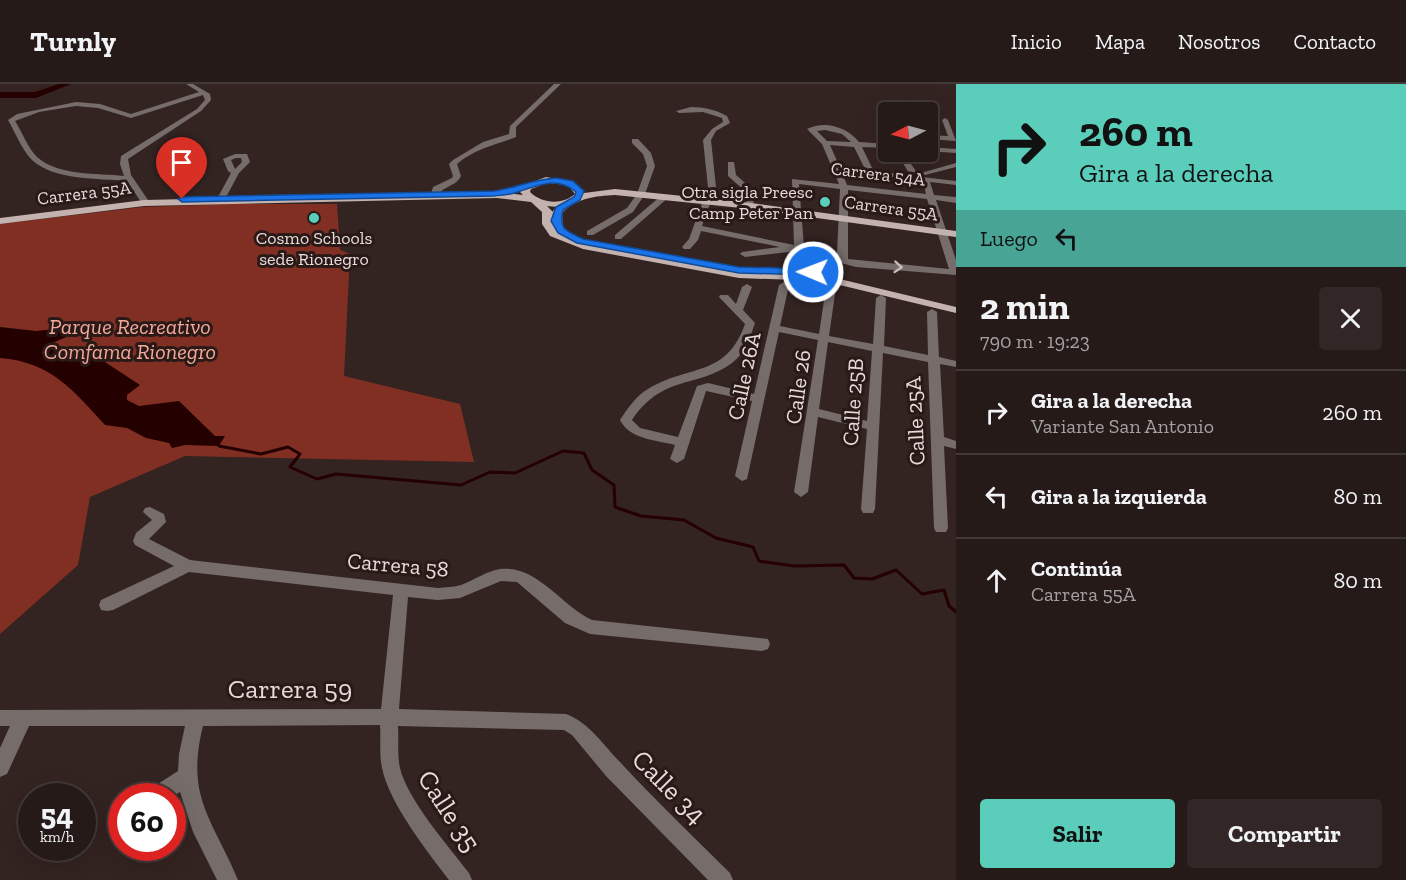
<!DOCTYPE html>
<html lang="es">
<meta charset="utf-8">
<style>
body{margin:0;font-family:"Zilla Slab",serif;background:#322726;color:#f1f3f6;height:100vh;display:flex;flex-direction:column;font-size:22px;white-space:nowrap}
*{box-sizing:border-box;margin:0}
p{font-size:20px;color:#a4a1a2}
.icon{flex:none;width:33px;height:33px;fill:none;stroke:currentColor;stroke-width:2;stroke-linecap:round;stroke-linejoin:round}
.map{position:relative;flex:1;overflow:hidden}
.details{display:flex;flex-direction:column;background:#261a19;width:450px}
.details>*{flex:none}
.banner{background:#5bcebb;color:#111;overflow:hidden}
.needle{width:39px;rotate:264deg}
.controls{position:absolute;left:878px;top:18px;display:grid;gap:12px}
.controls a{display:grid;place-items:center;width:60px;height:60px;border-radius:6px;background:#261a19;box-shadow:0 6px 24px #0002,0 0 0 2px #423838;font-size:30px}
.speed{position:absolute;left:18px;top:699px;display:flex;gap:12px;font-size:30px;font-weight:700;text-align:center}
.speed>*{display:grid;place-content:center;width:78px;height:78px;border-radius:50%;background:#261a19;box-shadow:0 6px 24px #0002,0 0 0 2px #423838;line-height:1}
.speed small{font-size:15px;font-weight:400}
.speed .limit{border:9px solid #d22;background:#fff;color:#111}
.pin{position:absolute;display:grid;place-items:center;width:51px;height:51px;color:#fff;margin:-62px -26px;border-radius:50% 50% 50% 0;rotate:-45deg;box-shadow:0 0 6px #0007}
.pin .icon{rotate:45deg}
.me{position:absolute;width:66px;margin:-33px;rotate:271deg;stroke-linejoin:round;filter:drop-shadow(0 0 4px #0008)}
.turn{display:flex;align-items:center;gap:21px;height:126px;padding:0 24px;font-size:27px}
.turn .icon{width:78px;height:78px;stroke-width:2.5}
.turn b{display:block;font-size:42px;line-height:51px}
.then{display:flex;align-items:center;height:57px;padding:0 24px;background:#0003;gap:12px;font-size:22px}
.round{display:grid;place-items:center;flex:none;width:63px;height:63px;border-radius:6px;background:#322726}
.head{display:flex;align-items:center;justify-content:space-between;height:102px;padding:0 24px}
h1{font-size:36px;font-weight:700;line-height:45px}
.primary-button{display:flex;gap:12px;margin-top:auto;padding:12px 24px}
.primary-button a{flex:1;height:69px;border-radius:6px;background:#5bcebb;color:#111;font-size:24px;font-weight:700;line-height:69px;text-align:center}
.primary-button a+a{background:#322726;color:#f1f3f6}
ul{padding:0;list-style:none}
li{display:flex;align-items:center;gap:18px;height:84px;padding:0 24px;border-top:2px solid #423838}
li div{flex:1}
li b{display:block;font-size:22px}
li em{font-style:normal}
header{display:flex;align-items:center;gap:36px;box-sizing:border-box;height:84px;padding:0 30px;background:#261a19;border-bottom:2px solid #423838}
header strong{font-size:28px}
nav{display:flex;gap:33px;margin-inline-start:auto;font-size:21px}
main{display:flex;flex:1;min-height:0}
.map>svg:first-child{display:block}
</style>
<header>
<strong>Turnly</strong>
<nav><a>Inicio</a><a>Mapa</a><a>Nosotros</a><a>Contacto</a></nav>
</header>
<main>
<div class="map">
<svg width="956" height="796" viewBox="0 0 956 796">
<rect width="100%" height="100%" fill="#332321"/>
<path fill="#822f23" d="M230,120H337L340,166L350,170L344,292L460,320L474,378L185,372L90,413L78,481L0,550V140L142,123Z"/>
<path fill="#250000" d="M0,243L36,247L74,243L69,252L52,259L79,271L105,278L140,301L127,311V316L139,322L179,317L215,352H225L219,362L185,361L172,364L169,359L146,354L127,344L105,341C73,306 51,278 0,274Z"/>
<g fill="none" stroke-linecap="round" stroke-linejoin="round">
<path stroke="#250000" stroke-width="3" d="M219,362L261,370L288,363L300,370L290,383L317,395L336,390L461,401L490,388L515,389L563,367L584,369L592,386L614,401L615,423L641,432L684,436L716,454L753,463L759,477L794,482L844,481L854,494L872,495L896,486L922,510L944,506L949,522L956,528"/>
<path fill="#250000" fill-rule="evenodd" d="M59,0H71L36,14H0V8H35Z"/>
<g fill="#766d6b" fill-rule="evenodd">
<path d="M186,0H193L210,10L211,16L201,27L128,75L131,91L148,116L144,119L141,118L127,97C98,94 55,97 32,76C22,66 15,48 8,36L17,30L76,18L100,20L131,30L199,8ZM203,11L205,16L197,25L121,72L120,80L124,92C97,89 58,92 37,73C28,64 22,48 15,37L39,28L76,22L98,24L131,34Z"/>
<path d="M554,0H561L516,43V53C495,61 474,65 457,80L461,92C456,103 442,102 436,113H430L433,103L452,94L453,92L449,80L453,76L483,58L509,50L510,42Z"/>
<path d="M691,23C704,23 716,26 727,32L730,39L716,47L711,56L716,103L702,142L794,161L792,95L839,100L822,60L807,45C825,36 847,43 859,58L888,60V64L862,63L874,88L909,90L913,92L909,94L876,92L872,94L868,92L843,91L847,101L926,110L922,93L956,97V101L930,98L934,111L956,113V119L936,116L956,176V191L856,183L841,179L838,175L798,167L745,173L740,170L742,168L780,163L701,147L698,156L690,165H684L682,163L689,155L708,103L703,56L712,45L723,38L722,34L703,28L679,29L676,27ZM825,46L842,50L851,58L827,57L817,47ZM830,61L854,63L866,87L841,86ZM799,100L840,105L837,169L804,163ZM848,106L927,115L949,185L848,175Z"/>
<path d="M945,34L948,36L956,57L927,55V51L948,52L942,36Z"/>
<path d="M632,55H638L651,69L655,82L645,110L633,128L593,151H587V147L627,124L637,110L647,82L643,70L632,59Z"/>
<path d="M927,63L956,65V69L927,67Z"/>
<path d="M896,68H902L916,87L915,89H909Z"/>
<path d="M235,70H247L250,78L239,89L224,117H218L217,115L231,89L228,87L223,75ZM236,74H241L242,78L235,85L231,76Z"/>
<path d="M728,78H734L736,91L752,105L754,124H748L744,106L728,92Z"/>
<path d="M956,79V83L925,91L921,89Z"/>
<path d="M662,111L669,113L621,155H615V151Z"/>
<path d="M784,198L789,201L780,242L819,250L826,203L831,200L836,203L829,252L873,260L876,214L881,211L886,214L884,262L928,271L927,228L932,225L937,228L939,273L956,277V283L940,280L944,353L956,357V365L944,362L948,444L946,448H936L934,444L928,278L883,269L875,425L873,429H863L861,425L867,345L818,333L808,408L801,413L794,408L818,256L779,248L747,395L742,397L735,392L752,317L706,307L684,375L677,379L670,375L675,361C656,356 629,355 620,336C628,324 636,312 648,305C689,280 726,294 745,240L719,213L720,211H728L736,220L742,203L747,200L752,203L743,226L755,239C750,254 745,269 732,279C696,305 663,290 632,336L640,344L678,353L697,302L708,299L754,310L779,201ZM828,258L872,267L867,337L819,325Z"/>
<path d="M150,423L164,430L166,438L149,455L190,476L438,504C446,503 454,503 461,501C474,496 487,487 500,485C538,481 561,522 592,536L768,555L770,560L768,565L762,567L590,550L565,539L517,498L501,497L460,514L438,516L408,513L399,625L566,630C590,639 603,661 620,678C655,716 693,752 730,789L733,796H708L606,692L572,651L564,646L398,642C399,655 397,671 400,684C407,715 449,763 469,789L472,796H449C427,767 389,719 382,684C379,670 381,655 380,641L203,642C185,714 213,735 238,796H217L193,748L180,708L172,713L147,712L150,705L178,687L179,670L185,642H29L7,690L0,693V664L10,642H0V626L381,625L393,511L189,488L113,526L107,527L101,526L99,521L101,516L174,482L135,461L133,457L136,449L152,436L143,428L145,424Z"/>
</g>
<path fill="#c4b2af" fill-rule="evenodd" d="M546,93L574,98L584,109L615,105L751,119L956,147V153L751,125L615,111C595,112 577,114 562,129L563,144L557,147L586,159L739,188L823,191L956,223V229L823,197L739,194L583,165L550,152L542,140V128L531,118L497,114L144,122L0,140V134L144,116L497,108L523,111L520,108L524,101ZM547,99L568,101L575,110C563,121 542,120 530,108L531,105ZM547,122L557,123L552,128L553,141L552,127Z"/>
</g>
<defs><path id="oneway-chevron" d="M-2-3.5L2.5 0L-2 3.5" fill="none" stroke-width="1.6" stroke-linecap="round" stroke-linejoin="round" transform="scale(1.5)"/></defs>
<use stroke="#c5bbb9" href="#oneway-chevron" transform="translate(898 183) rotate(4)"/>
<path fill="#1a73e8" stroke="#114b97" stroke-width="1.5" d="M556,94L573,97L584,107L580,116L563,126C558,146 567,147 583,155L739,183L813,185L818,188L813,191L739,189L577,159L558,149L551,137L556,123L574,113L576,108C557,92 538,101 518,108C510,111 502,111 494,112L182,118L178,115L182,113L494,107C516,104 534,95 556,94Z"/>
<g fill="#5bcebb" stroke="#291a17" stroke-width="2">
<circle cx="825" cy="118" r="6"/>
<circle cx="314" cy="134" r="6"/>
</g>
<g text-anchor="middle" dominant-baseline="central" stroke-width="6" stroke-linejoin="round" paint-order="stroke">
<g font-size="18" fill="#e7dcda" stroke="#291a17">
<text transform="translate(878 90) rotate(7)">Carrera 54A</text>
<text transform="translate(84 109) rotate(-7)">Carrera 55A</text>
<text transform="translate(891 124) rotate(8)">Carrera 55A</text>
</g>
<g font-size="18" fill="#e7dcda" stroke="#291a17" text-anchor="end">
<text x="813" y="108">Otra sigla Preesc<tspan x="813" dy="21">Camp Peter Pan</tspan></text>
<text x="314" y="154" text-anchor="middle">Cosmo Schools<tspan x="314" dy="21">sede Rionegro</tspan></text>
</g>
<g font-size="22" font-style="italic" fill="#f5a89a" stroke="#291a17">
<text x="130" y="242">Parque Recreativo<tspan x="130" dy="25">Comfama Rionegro</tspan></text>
</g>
<g font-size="22" fill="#e7dcda" stroke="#291a17">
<text transform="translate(744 292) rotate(-78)">Calle 26A</text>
<text transform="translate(798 303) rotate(-82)">Calle 26</text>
<text transform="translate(853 318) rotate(-86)">Calle 25B</text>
<text transform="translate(915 337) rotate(-93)">Calle 25A</text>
<text transform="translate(398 481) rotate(5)">Carrera 58</text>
</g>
<g font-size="27" fill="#e7dcda" stroke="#291a17">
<text x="290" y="605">Carrera 59</text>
<text transform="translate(669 703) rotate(45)">Calle 34</text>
<text transform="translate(449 727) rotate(57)">Calle 35</text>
</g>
</g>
</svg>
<div class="controls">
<a><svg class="needle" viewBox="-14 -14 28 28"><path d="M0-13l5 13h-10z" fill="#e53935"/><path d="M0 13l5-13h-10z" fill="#a4a1a2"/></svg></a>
</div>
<div class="speed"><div>54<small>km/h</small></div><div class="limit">60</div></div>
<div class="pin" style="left:182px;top:115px;background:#d93025"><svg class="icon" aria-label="arrive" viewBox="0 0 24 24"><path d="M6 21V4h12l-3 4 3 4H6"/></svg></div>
<svg class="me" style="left:813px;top:188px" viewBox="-20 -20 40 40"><circle r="17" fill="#1a73e8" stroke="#fff" stroke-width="3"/><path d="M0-11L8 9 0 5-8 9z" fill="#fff"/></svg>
</div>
<section class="details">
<div class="banner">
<div class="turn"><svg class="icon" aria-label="right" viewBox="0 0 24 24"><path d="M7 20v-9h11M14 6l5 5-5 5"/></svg><div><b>260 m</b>Gira a la derecha</div></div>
<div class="then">Luego<svg class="icon" aria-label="left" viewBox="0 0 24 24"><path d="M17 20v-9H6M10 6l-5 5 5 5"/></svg></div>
</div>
<div class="head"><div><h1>2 min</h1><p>790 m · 19:23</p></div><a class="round"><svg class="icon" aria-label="close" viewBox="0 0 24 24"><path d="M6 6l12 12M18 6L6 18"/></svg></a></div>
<ul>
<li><svg class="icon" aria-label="right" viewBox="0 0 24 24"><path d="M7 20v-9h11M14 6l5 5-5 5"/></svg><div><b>Gira a la derecha</b><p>Variante San Antonio</p></div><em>260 m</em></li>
<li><svg class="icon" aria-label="left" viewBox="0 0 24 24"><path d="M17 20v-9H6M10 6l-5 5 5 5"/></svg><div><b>Gira a la izquierda</b></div><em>80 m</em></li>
<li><svg class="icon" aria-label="ahead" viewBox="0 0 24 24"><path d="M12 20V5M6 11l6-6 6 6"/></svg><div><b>Continúa</b><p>Carrera 55A</p></div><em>80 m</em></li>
</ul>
<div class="primary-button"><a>Salir</a><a>Compartir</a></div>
</section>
</main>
